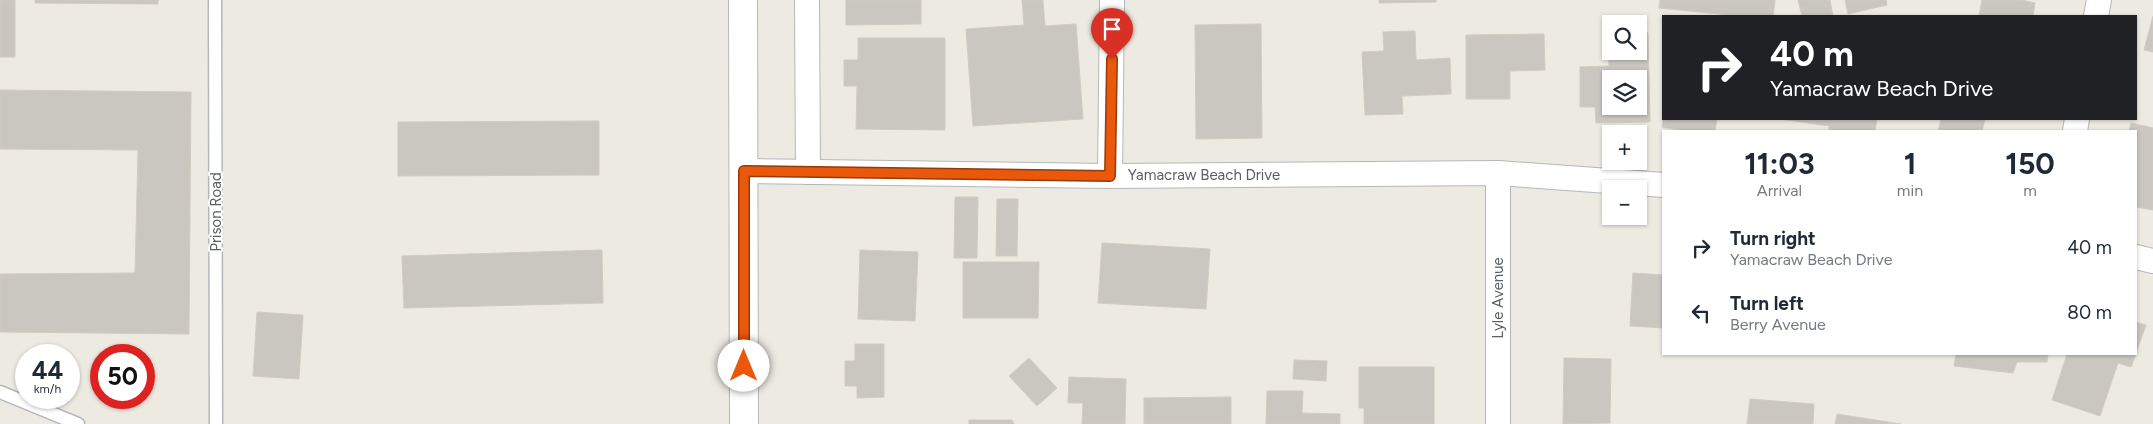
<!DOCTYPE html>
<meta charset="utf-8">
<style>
body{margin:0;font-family:Figtree,sans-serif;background:#f6f6f7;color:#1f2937;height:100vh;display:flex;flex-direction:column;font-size:19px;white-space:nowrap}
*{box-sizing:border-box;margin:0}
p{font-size:16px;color:#747a83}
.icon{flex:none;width:28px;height:28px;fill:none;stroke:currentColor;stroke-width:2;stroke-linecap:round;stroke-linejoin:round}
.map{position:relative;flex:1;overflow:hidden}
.panel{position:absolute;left:1662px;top:130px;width:475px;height:225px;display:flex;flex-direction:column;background:#fff;border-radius:0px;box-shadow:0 1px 4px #0004}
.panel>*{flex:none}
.top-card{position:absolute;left:1662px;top:15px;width:475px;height:105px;border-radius:0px;box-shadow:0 1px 4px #0004;background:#202124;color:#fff;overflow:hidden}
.fabs{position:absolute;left:1602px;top:15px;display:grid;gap:10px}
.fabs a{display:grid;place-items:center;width:45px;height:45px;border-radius:0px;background:#fff;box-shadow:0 1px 4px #0004;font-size:25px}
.speed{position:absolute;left:15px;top:344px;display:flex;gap:10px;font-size:25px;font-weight:700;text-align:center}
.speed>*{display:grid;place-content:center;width:65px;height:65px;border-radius:50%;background:#fff;box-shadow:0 1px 4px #0004;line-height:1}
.speed small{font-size:12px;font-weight:400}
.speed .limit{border:8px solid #d22;background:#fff;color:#111}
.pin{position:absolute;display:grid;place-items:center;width:42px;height:42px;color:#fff;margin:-51px -21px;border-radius:50% 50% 50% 0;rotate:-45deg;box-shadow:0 0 5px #0007}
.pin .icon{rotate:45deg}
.me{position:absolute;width:55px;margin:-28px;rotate:0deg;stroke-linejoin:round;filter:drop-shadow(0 0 4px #0008)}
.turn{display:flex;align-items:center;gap:18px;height:105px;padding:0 25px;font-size:22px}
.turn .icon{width:65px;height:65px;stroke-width:2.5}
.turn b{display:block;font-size:35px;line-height:42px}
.eta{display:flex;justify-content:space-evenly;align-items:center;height:85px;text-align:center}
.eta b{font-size:30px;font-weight:700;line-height:35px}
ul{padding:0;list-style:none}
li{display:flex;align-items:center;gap:15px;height:65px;padding:0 25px}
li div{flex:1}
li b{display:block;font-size:19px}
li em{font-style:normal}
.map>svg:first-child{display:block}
</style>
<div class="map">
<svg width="2153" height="424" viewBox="0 0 2153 424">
<rect width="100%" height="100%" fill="#edeae1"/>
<g fill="#cac7c0" stroke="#d2cbc0" fill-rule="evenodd">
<rect x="0" y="0" width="15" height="57"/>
<path d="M35,0H158V4L35,3Z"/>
<path d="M846,0H921V24L846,25Z"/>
<path d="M1022,0H1043L1045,26L1076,24L1083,119L973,126L966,29L1024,25Z"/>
<path d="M1379,0H1436V2L1379,3Z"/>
<path d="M1660,0H1775L1773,16H1739L1659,8Z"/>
<path d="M1798,0H1830L1833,16H1802Z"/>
<path d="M1845,0H1886L1887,5L1848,14Z"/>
<path d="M1982,0H2021L2035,3L2033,16H1979Z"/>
<path d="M2153,16V52L2144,50Z"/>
<path d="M1261,24L1262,138L1196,139L1195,25Z"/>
<path d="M1415,31L1416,60L1450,58L1451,94L1402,96L1403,114L1365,115L1362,52L1384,51L1383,32Z"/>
<path d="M1608,33H1611V51H1639V33H1648L1650,122L1596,123L1595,107H1580V67L1609,66ZM1611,79H1639V106H1611Z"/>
<path d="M1544,34L1545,70L1510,71V99H1466V35Z"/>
<path d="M858,38H945V130L856,129L857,86H844V60H858Z"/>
<path d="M0,90L191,92L189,334L0,332V274L135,273L138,150L0,149Z"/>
<path d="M1664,115V119H1717L1715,131H1685L1662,127Z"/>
<path d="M1781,119H1877L1875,131H1829V126Z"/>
<path d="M1941,119H1985L1982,131H1938Z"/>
<path d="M599,121V175L398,176V122Z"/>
<path d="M2131,123L2153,128V210L2136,207V131H2129Z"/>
<path d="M955,197H978L977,258H954Z"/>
<path d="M997,199H1018L1017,256H996Z"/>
<path d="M1102,243L1210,249L1206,309L1098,303Z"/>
<path d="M602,250L603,303L404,308L402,256Z"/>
<path d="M860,250L918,252L915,321L858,319Z"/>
<path d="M963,262H1039L1038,318H963Z"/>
<path d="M1633,273L1664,275V328L1630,326Z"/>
<path d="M257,312L303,315L299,379L253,376Z"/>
<path d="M2136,322L2146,325L2136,353Z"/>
<path d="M855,344H884V397L857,398V386H845V361H855Z"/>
<path d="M1956,354H2048L2047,362H2017L2013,373L1954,366Z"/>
<path d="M2067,354H2136L2131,367L2118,363L2100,416L2052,400Z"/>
<path d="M1029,358L1057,388L1037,406L1009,376Z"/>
<path d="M1564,358L1611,359L1610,423L1563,424Z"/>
<path d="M1294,360L1327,361L1326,381L1293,379Z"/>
<path d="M1359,367H1434V424H1364V408H1359Z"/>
<path d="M1069,377L1126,379L1125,424H1082L1083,403H1068Z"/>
<path d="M1267,391H1303L1302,413L1340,414V424H1266Z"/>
<path d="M1231,397V424H1144V398Z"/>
<path d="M1750,399L1814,404L1813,424H1747Z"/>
<path d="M1837,414L1901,424H1835Z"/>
<path d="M969,420H1012L1014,424H969Z"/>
</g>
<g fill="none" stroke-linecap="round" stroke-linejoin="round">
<g stroke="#b4b8bc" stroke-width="15">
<g id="lane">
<path d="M215,0L216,424"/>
<path d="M0,392L78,424"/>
</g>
</g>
<g stroke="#b4b8bc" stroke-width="26">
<g id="street">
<path d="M807,0L808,172"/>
<path d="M2096,16L2099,0"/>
<path d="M2075,131L2077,119"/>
<path d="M744,171L1110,176L1498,173L1664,185"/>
<path d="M1498,173V424"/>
<path d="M1110,176L1112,0"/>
<path d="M2136,257L2153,261"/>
</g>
</g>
<g stroke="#b5b9bf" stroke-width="30">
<path id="secondary" d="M743,0L744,424"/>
</g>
<use href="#lane" stroke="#fff" stroke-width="12"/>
<use href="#street" stroke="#fff" stroke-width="24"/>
<use href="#secondary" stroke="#fff" stroke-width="28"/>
</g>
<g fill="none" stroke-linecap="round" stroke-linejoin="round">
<g stroke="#983908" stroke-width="12">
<path id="route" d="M744,366V171L1110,176L1112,59"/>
</g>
<use href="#route" stroke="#ea580c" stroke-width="9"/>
</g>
<g text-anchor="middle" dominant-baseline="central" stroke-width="4" stroke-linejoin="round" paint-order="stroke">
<g font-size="15" fill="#5a5f63" stroke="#fff">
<text x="1204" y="175">Yamacraw Beach Drive</text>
<text transform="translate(216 212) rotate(-90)">Prison Road</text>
<text transform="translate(1498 298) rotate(-90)">Lyle Avenue</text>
</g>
</g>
</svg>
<div class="fabs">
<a><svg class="icon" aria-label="search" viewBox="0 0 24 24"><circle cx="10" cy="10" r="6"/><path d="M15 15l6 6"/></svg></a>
<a><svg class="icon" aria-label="layers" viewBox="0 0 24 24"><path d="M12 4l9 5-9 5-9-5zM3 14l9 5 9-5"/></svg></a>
<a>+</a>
<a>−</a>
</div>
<div class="speed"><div>44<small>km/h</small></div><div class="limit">50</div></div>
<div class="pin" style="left:1112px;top:59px;background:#d93025"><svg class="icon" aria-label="arrive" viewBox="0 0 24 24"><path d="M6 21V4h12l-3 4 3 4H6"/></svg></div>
<svg class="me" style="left:744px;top:366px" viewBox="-20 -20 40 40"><circle r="19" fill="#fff"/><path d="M0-13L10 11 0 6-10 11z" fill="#ea580c"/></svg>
<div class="top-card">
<div class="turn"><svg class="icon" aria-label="right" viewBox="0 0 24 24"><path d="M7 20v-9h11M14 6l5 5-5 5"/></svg><div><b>40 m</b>Yamacraw Beach Drive</div></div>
</div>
<section class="panel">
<div class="eta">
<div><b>11:03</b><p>Arrival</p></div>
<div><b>1</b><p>min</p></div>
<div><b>150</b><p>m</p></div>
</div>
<ul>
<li><svg class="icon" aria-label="right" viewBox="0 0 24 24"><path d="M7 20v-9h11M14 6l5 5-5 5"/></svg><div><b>Turn right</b><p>Yamacraw Beach Drive</p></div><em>40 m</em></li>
<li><svg class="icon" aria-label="left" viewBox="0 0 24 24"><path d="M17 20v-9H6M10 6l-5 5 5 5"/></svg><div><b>Turn left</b><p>Berry Avenue</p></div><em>80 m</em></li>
</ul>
</section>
</div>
